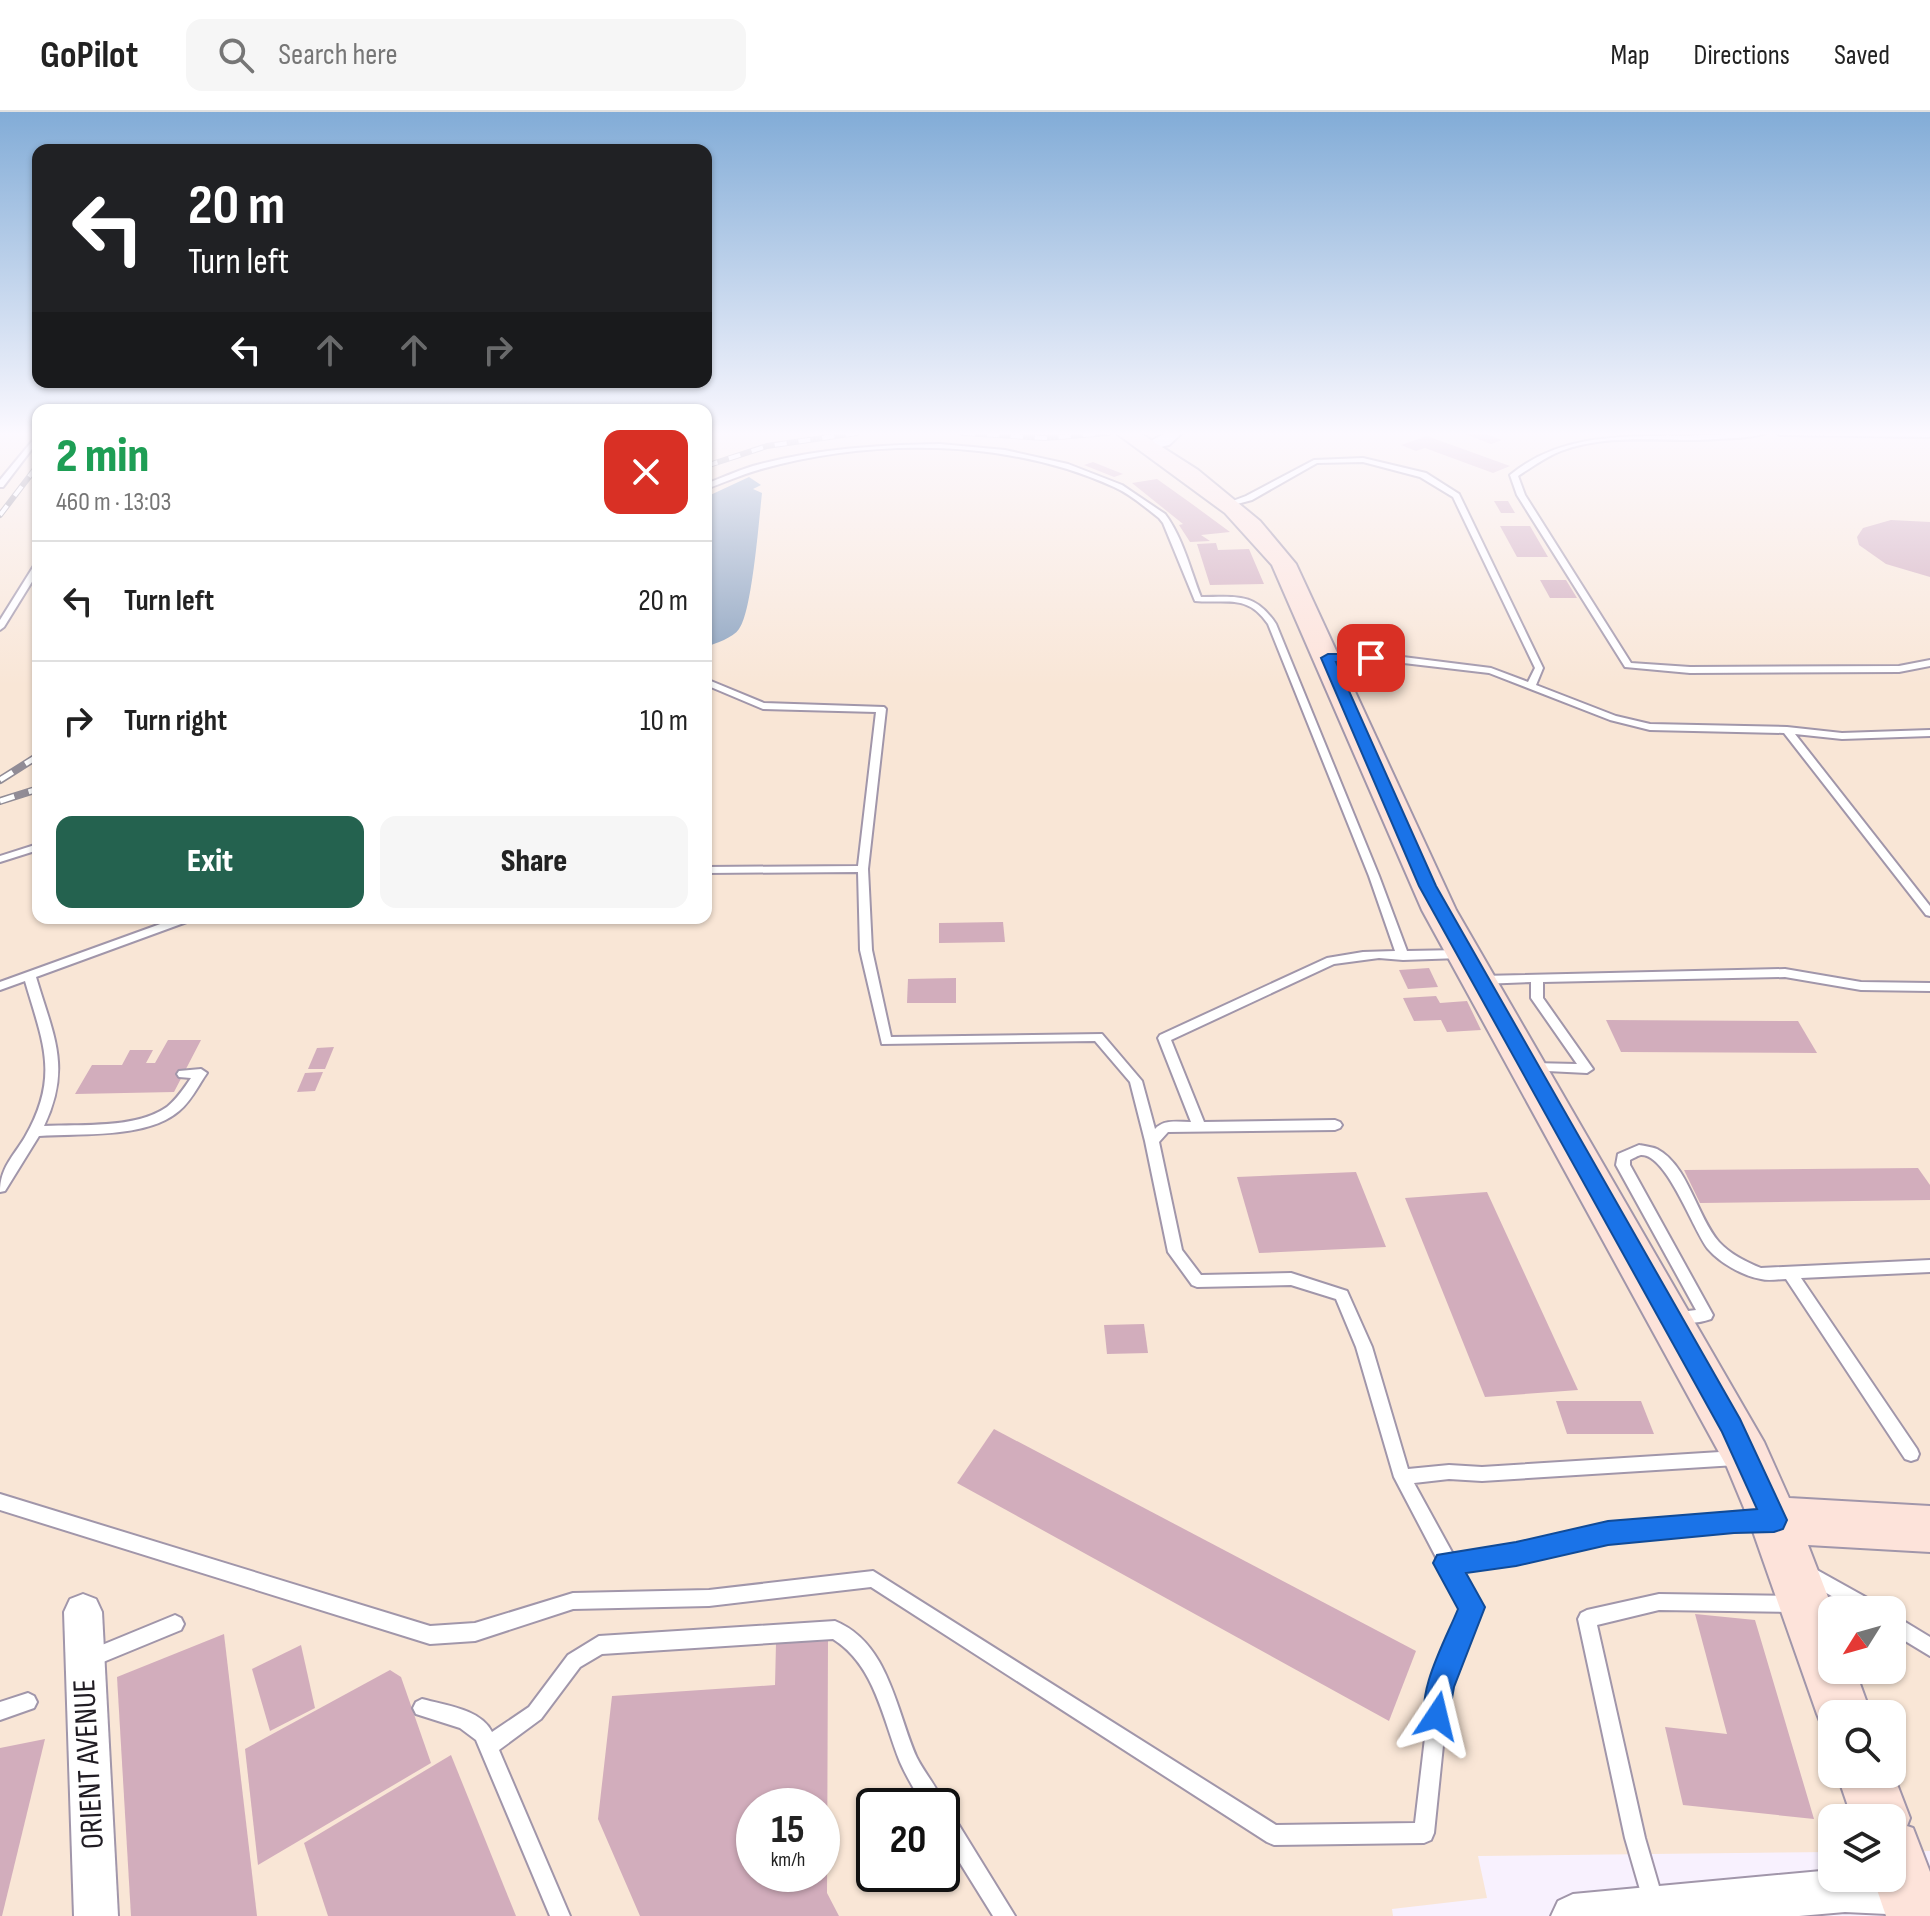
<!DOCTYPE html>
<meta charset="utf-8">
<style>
body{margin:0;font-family:"Sofia Sans Condensed",sans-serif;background:#f6f6f6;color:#222;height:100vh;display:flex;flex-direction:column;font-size:30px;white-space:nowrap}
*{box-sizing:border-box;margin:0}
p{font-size:26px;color:#767676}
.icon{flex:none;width:44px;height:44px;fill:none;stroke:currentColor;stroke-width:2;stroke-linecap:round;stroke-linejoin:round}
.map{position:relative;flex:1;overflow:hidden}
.details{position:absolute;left:32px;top:292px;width:680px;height:520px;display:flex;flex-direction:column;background:#fff;border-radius:16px;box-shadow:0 2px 6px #0004}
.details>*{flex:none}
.hud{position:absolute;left:32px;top:32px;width:680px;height:244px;border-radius:16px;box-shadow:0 2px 6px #0004;background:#202124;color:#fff;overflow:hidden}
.needle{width:52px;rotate:233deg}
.buttons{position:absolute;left:1818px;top:1484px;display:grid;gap:16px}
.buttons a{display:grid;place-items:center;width:88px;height:88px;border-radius:16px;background:#fff;box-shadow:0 2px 6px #0004;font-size:40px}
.speed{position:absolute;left:736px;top:1676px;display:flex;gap:16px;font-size:40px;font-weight:700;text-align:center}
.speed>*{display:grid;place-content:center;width:104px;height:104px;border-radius:50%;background:#fff;box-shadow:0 2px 6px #0004;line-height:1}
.speed small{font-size:20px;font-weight:400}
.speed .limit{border:4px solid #111;border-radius:12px;background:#fff;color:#111}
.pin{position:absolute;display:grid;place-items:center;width:68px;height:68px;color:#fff;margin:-34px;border-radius:16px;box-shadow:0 4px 12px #0006}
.me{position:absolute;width:88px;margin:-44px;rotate:10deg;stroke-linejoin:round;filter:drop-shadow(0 0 6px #0008)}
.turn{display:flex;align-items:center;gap:28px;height:168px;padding:0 24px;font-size:36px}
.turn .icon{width:104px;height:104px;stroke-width:2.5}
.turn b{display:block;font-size:56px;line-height:68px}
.lanes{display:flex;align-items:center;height:76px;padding:0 24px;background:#0003;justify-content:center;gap:40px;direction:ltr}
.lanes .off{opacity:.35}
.round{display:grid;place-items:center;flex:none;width:84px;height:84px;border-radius:16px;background:#f6f6f6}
.head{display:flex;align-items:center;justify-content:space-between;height:136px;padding:0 24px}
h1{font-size:48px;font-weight:800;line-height:60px;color:#1e9e55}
.button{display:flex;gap:16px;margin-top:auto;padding:16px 24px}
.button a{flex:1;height:92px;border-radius:16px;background:#24624f;color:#fff;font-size:32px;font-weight:800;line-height:92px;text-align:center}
.button a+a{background:#f6f6f6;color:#222}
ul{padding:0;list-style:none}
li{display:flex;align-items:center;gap:24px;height:120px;padding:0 24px;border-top:2px solid #e0e0e0}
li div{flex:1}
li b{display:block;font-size:30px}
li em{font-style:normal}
header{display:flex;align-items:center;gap:48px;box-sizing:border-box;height:112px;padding:0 40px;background:#fff;border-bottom:2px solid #e0e0e0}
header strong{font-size:38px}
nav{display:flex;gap:44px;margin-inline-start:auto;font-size:28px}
.search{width:560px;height:72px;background:#f6f6f6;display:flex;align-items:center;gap:20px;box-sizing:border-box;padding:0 28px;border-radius:16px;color:#767676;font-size:30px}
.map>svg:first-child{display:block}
</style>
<header>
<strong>GoPilot</strong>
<div class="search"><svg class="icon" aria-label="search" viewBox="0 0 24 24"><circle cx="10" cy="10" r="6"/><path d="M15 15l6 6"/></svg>Search here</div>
<nav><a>Map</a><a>Directions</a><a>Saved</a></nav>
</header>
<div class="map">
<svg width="1930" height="1804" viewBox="0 0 1930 1804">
<rect width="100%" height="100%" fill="#f8f1fe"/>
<path fill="#f9e6d6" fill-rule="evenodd" d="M0,321H38V806H706V321H1930V1739L1892,1740V1706H1832V1740L1478,1744L1487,1786L1392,1797L1393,1804H0ZM1832,1498H1892V1558H1832ZM1832,1602H1892V1662H1832ZM754,1694H822V1762H754ZM874,1694H942V1762H874Z"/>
<path fill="#8aa1bd" d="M749,365L761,373L753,377L762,381C759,407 752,501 739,517C733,526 716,531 706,535V385Z"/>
<g fill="#d2adbc" fill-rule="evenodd">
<path d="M1462,321H1484L1502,328L1491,332Z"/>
<path d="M1427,324L1510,354L1493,361L1425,336L1416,339L1401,333Z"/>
<path d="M1093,350L1123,362L1114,365L1084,353Z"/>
<path d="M1157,367L1192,392L1230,420L1201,423L1210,429L1190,430L1179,413L1183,412L1132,371Z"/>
<path d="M1494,389H1508L1515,401H1501Z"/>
<path d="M1891,408L1930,410V465L1886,452L1859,433L1857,425L1863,416Z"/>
<path d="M1500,414H1530L1548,445H1517Z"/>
<path d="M1216,431L1218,438L1249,437L1264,472L1210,473L1197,432Z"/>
<path d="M1540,468H1566L1577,486H1550Z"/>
<path d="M1003,810L1005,830L939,831V811Z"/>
<path d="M1429,856L1438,875L1408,877L1399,858Z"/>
<path d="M956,866V891H907L908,867Z"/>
<path d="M1436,884L1440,891L1467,889L1481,918L1447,920L1441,908L1414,909L1403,886Z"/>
<path d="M1606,908L1798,909L1817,941L1621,940Z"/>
<path d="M168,928H201L174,980L75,982L92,953H122L130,938H153L146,951H155Z"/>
<path d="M334,935L325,957H308L317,936Z"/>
<path d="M323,960L315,979L297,980L305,961Z"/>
<path d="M1918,1056L1930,1073V1088L1700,1091L1684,1058Z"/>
<path d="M1356,1060L1386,1135L1259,1141L1237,1065Z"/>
<path d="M1487,1080L1578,1278L1485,1285L1405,1086Z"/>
<path d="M1144,1212L1148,1241L1107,1242L1104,1213Z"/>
<path d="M1556,1289H1641L1654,1322H1567Z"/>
<path d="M994,1317L1416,1539L1389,1609L957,1371Z"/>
<path d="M1695,1502L1755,1508L1814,1707L1683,1693L1665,1615L1727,1622Z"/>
<path d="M224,1522L257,1804H131L117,1565Z"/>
<path d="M828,1529L827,1781L839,1804H640L598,1707L612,1584L775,1573L776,1531ZM754,1694H822V1762H754Z"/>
<path d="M301,1533L315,1596L270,1619L252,1557Z"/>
<path d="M390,1558L401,1565L431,1651L258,1753L245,1637Z"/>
<path d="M45,1627L2,1804H0V1636Z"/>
<path d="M451,1643L516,1804H328L304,1731Z"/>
</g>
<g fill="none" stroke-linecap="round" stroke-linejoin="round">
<g stroke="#a196aa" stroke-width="4">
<g id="lane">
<path d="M1738,321H1766C1752,326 1733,326 1717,327C1666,331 1611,320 1561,339C1546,345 1532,355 1518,364L1525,383L1631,551L1690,555L1899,554L1930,548V554L1899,560L1690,561L1625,555L1517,383L1510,363C1576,309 1661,330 1738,321Z"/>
<path d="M1777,321H1930V325L1780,323Z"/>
<path d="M38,322V329L3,375H0V368Z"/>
<path d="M940,332L1005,338L1068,352L1122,373L1165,402C1183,426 1190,457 1201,485C1236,485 1255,480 1276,512L1379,764L1407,839L1460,838L1466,842L1460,846L1403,848L1379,846L1334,852L1171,928L1204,1010L1335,1008L1340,1010L1342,1013L1340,1016L1335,1018L1168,1020L1159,1030L1182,1138L1201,1163L1291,1161L1347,1179L1372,1235L1408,1357L1449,1353L1482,1355L1736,1339L1742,1341L1744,1346L1742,1351L1736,1353L1482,1369L1449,1367L1414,1371L1453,1442L1516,1434L1608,1413L1763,1401L1769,1404L1771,1409L1769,1414L1763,1417L1608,1429L1516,1450L1461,1457L1481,1495L1449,1575L1434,1721L1431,1728L1424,1731L1274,1733L1267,1730L871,1475L709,1494L573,1497L475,1529L430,1532L0,1398V1382L430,1514L475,1511L573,1481L709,1478L873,1459L1276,1713L1415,1711L1431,1575L1463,1496L1443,1458L1440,1457L1438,1449L1394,1365L1356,1235L1336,1187L1291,1173L1197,1175L1192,1173L1168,1140L1145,1029L1130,970L1095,929L882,932L860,838L858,760L706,761V755L858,754L876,600L763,597L706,573V567L764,591L884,595L886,597L868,757L872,838L891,925L1102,922L1142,969L1155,1017C1164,1007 1178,1010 1191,1010L1158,926L1160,923L1327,846L1363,840L1395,839L1369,764L1268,512C1247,481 1226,492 1195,489L1163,411L1159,406C1145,395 1130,382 1114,375C1007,326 869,326 758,358C740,363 723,371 706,377V372C721,366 737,359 753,354C814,337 876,333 940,332Z"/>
<path d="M1363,346L1426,361L1459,382L1543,556L1536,573L1616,604L1650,612L1787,615L1842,621L1930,618V624L1842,627L1795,622L1930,794V804L1926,803L1784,621L1650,618L1610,608L1489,561L1395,550L1325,548L1324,546L1328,543L1395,544L1491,556L1528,570L1535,556L1453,385L1420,365L1363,350L1317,351L1252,388L1226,395L1222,393L1246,384L1314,348Z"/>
<path d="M35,452H38V460L4,515L0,518V508Z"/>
<path d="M38,732V738L0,750V744Z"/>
<path d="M177,806H194L192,808L36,865C53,923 72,955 44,1014C81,1012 136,1017 167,995C177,987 184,976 191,966L179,965L177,962L179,959L201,957L207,961L205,964C197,976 190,990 179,999C147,1027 79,1021 39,1024L5,1079L0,1080C0,1056 13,1045 25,1025C60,964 43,931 25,869L0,878V870Z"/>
<path d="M1785,857L1861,870L1930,871V879L1861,878L1785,865L1543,870V886L1593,957L1587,961L1527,958L1525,955L1531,951L1577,952L1531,886V870L1481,872L1475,868L1481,864Z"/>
<path d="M1639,1033C1645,1034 1652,1035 1657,1037C1688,1053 1697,1105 1719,1130C1730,1142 1746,1150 1761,1156L1930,1148V1160L1801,1166L1917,1337L1919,1342L1917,1347L1911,1349L1905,1347L1786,1167C1778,1167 1769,1169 1761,1167C1743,1164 1720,1151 1708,1137C1693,1118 1667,1042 1641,1043C1639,1043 1632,1047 1630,1048V1053L1713,1203L1711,1207C1700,1211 1683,1213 1672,1209L1670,1205L1672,1201L1696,1198L1616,1053L1618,1042Z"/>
<path d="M1808,1453L1878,1492L1881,1498H1856L1802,1467L1799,1461L1802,1455Z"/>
<path d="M1659,1482L1793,1484L1799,1486L1802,1492L1799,1498L1793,1500L1659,1498L1597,1513L1645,1726L1663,1788L1660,1795L1653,1798L1646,1795L1643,1788L1625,1726L1578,1507L1581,1501L1587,1498Z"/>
<path d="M1892,1502L1930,1525V1544L1892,1521Z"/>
<path d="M175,1503L181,1506L184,1512L181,1518L91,1555L85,1552L82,1546L85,1540Z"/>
<path d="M835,1509C889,1531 896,1599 917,1646C925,1662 940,1678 944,1695L949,1697L1015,1804H993L942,1722V1694H924C916,1680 907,1666 900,1650C883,1608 875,1553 833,1527L602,1542L580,1555L541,1607L499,1638L570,1804H550L476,1628L460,1616L416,1602L413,1596L416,1590L422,1587C444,1593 481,1597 492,1620L529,1595L568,1543L599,1524Z"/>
<path d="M28,1581L34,1584L37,1590L34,1596L0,1608V1590Z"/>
</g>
</g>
<g stroke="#a196aa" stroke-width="4">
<g id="street">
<path d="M1166,321H1182L1169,333L1148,338L1141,334Z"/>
<path d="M83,1482L96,1487L102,1500L118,1804H74L64,1500L70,1487Z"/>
<path d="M1832,1758V1766H1892V1759H1908L1923,1766L1930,1781L1923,1796L1908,1803L1845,1800L1799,1804H1551L1558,1789L1573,1782Z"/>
</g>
</g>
<g stroke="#a196aa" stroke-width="4">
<g id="secondary">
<path d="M1116,321H1140L1198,358L1260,409L1296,452L1456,798L1764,1330L1789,1386L1930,1394V1440L1808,1433L1833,1498L1832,1558H1855L1871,1602H1832V1625L1825,1621L1817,1602L1749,1408L1727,1355L1422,798L1272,453L1225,401Z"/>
<path d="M1892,1659L1910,1706L1907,1714L1913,1716L1930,1760V1804H1886L1873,1766H1892V1706H1852L1837,1662H1892Z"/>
</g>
</g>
<use href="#lane" fill="#fff" fill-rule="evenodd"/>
<use href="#street" fill="#fff" fill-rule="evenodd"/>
<use href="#secondary" fill="#fde3da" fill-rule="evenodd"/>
<g stroke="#918c96" stroke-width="6">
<g id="rail-far1">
<path d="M963,321L1045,326L1109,321"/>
<path d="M706,354L767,334L857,321"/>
<path d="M0,403L38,353"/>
</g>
</g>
<g stroke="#918c96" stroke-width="8">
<g id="rail">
<path d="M0,668L38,644"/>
<path d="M0,689L38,677"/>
</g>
</g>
<use href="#rail-far1" stroke="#fff" stroke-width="4" stroke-dasharray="12" stroke-linecap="butt"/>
<use href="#rail" stroke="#fff" stroke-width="5" stroke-dasharray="15" stroke-linecap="butt"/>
</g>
<linearGradient id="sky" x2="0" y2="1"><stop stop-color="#82acd7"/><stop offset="0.56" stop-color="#fcf9ff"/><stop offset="1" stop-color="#fcf9ff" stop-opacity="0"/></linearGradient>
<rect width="1930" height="574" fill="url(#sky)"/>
<path fill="#1a73e8" stroke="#114b97" stroke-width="2" d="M1371,542L1378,546L1376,549L1336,550L1436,774L1740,1307L1787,1408L1783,1417L1774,1420L1734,1421L1608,1433L1516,1454L1466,1461L1485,1495L1454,1575L1447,1614L1437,1618L1427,1614C1414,1583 1446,1527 1458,1497L1433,1451L1437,1443L1516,1430L1608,1409L1757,1397L1722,1320L1419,774L1321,546L1328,542Z"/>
<g text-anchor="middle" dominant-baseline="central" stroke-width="7" stroke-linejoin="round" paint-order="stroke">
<g font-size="32" fill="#201c23" stroke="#fff">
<text transform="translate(89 1652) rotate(-93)">ORIENT AVENUE</text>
</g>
</g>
</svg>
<div class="buttons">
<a><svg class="needle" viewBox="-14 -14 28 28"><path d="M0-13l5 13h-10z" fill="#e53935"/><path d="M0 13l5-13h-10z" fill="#767676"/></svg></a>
<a><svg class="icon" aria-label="search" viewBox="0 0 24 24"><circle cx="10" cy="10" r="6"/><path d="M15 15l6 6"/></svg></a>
<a><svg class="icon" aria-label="layers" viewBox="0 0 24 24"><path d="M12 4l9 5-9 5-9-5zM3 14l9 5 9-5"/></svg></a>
</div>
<div class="speed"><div>15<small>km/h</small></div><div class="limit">20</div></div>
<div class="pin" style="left:1371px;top:546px;background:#d93025"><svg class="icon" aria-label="arrive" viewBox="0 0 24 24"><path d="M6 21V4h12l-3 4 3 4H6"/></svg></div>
<svg class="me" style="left:1437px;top:1604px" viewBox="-20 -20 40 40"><path d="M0-17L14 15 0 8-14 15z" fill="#1a73e8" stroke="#fff" stroke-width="4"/></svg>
<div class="hud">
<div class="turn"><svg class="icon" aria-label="left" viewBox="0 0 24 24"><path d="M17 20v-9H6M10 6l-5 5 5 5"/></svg><div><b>20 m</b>Turn left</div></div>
<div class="lanes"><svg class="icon" aria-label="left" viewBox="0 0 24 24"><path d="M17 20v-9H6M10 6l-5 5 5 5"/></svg><svg class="icon off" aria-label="ahead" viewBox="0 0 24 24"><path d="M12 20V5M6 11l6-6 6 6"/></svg><svg class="icon off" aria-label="ahead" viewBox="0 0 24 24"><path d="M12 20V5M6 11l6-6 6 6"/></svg><svg class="icon off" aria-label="right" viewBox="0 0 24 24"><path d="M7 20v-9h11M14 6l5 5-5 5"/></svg></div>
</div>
<section class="details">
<div class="head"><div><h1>2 min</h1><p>460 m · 13:03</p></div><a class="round" style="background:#d93025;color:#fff"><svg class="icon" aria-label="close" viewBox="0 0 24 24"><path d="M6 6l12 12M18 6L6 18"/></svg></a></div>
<ul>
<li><svg class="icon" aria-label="left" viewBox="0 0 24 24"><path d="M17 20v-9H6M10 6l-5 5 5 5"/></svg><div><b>Turn left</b></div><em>20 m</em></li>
<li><svg class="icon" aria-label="right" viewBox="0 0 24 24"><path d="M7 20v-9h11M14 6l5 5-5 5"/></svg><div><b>Turn right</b></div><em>10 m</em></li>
</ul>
<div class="button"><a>Exit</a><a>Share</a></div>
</section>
</div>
